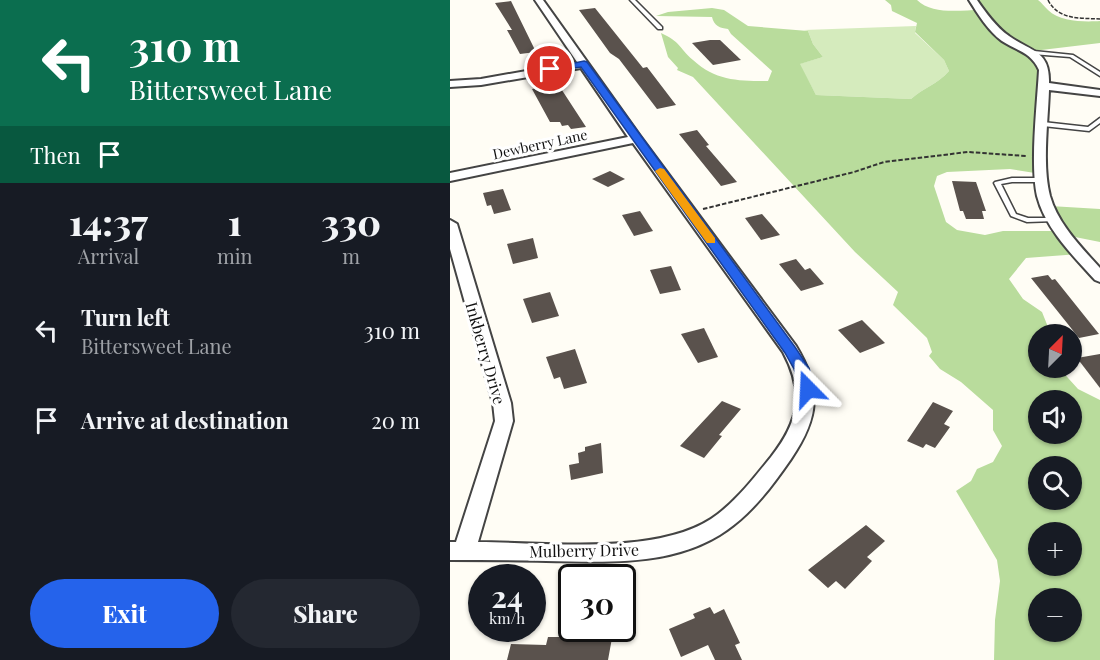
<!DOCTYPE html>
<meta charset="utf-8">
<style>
body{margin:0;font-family:"Playfair Display",serif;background:#242831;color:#f1f3f6;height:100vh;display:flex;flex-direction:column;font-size:22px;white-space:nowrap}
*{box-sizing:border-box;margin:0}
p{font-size:20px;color:#9ea1a6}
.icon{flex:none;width:33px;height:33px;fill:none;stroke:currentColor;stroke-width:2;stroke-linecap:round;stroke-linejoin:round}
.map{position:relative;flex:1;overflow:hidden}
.details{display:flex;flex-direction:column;background:#171b24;width:450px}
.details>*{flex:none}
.banner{background:#0b6e4f;color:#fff;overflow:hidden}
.needle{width:39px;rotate:24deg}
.buttons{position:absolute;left:578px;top:324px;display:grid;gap:12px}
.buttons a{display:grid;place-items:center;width:54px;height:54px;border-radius:50%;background:#171b24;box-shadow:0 2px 4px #0004;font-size:30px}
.speed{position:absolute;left:18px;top:564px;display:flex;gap:12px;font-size:30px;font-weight:700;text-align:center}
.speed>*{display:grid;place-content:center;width:78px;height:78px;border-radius:50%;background:#171b24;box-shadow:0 2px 4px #0004;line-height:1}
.speed small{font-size:15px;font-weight:400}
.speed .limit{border:3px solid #111;border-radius:9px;background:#fff;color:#111}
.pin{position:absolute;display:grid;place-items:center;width:51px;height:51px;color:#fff;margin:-26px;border:3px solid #fff;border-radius:50%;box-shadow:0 2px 6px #0007}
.me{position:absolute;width:66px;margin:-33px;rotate:339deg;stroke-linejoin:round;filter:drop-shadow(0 0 4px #0008)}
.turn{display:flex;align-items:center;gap:21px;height:126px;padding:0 30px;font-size:27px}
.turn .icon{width:78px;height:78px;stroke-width:2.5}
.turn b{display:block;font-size:42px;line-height:51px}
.then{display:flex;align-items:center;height:57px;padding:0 30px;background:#0003;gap:12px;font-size:22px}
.eta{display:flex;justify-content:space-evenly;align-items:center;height:102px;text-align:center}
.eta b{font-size:36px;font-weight:800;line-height:42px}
.button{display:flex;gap:12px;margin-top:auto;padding:12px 30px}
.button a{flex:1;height:69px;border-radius:36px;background:#2563eb;color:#fff;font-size:24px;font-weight:800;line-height:69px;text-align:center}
.button a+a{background:#242831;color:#f1f3f6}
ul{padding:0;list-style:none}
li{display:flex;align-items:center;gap:18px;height:90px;padding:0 30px}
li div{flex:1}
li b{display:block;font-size:22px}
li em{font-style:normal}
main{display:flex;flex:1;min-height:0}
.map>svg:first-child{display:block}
</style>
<main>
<section class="details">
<div class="banner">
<div class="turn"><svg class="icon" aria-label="left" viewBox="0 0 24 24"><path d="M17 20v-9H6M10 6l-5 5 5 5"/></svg><div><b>310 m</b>Bittersweet Lane</div></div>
<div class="then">Then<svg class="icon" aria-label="arrive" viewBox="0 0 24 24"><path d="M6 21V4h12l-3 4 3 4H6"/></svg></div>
</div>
<div class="eta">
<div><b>14:37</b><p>Arrival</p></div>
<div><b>1</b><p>min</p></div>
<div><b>330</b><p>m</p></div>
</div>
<ul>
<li><svg class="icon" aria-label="left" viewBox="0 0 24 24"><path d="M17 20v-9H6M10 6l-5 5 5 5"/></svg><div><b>Turn left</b><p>Bittersweet Lane</p></div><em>310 m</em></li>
<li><svg class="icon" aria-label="arrive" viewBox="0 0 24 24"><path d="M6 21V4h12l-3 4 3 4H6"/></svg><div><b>Arrive at destination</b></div><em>20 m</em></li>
</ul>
<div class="button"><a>Exit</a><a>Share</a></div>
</section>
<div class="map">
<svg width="650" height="660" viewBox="0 0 650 660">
<rect width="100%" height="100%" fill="#fffdf5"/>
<path fill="#d5ebbd" d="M466,26L465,33L494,60L499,71C488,84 473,88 461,99L366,95L349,64L373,57L363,44L358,31L354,30Z"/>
<path fill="#b9dc9c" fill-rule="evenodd" d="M435,0H467C482,15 510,10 530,10L524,0H588C592,3 594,6 598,10C610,22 635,22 650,21V43L583,51L591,61V174L560,169L497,172L487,176L484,186L496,222L507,230L535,235L553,231H606L600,206L650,209V242L615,235L629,254L576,258L559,279L573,299L592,312L598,327L604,334H588V368H609L628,389L650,400V660H544L545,620L550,581L547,560L506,491L521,481L527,469L543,462L552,446L543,430V410L511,382L490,369L479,356L482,352L477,338L443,305L448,292L405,252L243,77L227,70L228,68L218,57L211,33C231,42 228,47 243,60C266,81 288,81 318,81L322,71L281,34L278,29C270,28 264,26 262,17L206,16L218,12L262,8L274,10L298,26L358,31L363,44L373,57L350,64L366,95L461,99C473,88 488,84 499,71L494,60L465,32L467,23L442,11L441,5ZM588,400H621V434H588ZM588,466H621V500H588ZM588,532H621V566H588ZM588,598H621V632H588Z"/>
<g fill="#5a524d">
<path d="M61,1L85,50L86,52L70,54L57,30H62L45,3Z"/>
<path d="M145,8L193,68L197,67L226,105L207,109L169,59L160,53L129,10Z"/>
<path d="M260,40H270L291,60L263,65L242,43Z"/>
<path d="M108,84L136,127L121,129L118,125L112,126L110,122H100L82,89Z"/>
<path d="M247,130L259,145L256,146L287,182L271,186L229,134Z"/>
<path d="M160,171L175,179L158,187L142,179Z"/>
<path d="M502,181L526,182L536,211H532L534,219H516L513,211H510Z"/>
<path d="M53,189L61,210L44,214L41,205L37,206L33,193Z"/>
<path d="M190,211L203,231L184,236L172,215Z"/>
<path d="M312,214L319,222L330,235L311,240L295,218Z"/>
<path d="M83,238L88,258L63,264L57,244Z"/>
<path d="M346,259L355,270L360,268L374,284L351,291L329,264Z"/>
<path d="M221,266L231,290L210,294L200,270Z"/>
<path d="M598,275L602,280L605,279L649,334L629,338L581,278Z"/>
<path d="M100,292L109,316L82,323L73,299Z"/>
<path d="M412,320L435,343L410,353L388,330Z"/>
<path d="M254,328L268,357L248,363L231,334Z"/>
<path d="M125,349L137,383L114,389L110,377L104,379L96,357Z"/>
<path d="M650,354V388L627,358Z"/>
<path d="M272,401L291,409L269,435L272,436L254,458L230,446Z"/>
<path d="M483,402L503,411L494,424L500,427L485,448L476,444L473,448L457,441Z"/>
<path d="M151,443L153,473L121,480L119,465L129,463L128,453L135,451V447Z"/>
<path d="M416,525L435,541L417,557L422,561L395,589L386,581L378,588L358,570Z"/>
<path d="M260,607L264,614L274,609L290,643L285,645L292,660H265L258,645L231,657L219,629L245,618L243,614Z"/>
<path d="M112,635L162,638L158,660H57L61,644L96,645L98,637H112Z"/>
</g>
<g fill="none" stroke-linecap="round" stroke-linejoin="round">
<g stroke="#444" stroke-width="3">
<g id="service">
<path d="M180,0H185L212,27V29H208Z"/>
<path d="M584,51L623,55L650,72V76L620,57L582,54L581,53Z"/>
<path d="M650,118V123L639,131L593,126L590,124L593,122L638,127Z"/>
<path d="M562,178H592L595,180L592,182H562L551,184L566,214L578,218H604L607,220L606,221L577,222L561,216L544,183L545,182Z"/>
</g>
</g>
<g stroke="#444" stroke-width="4">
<g id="minor">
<path d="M85,0H93L190,136L346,346C372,389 369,418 341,459C323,485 303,512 277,530C225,567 156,562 96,561C64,560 32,560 0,560V542H6L45,421L43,403L0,249V220L7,224L61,403L63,421L28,542C95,542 203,556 261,519C285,503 303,479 321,457C349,421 355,393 333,352L183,143L0,181V173L178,137L131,68L31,85L0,87V81L31,79L127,62Z"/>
<path d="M519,0H527C536,13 546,27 559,36C581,52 600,50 599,83L650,90V96L599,90C598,122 592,165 600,196C608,224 631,247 650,268V282L645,280C623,256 595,228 587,196C580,164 587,105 589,70C581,52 567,51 552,41C538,31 528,14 519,0Z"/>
</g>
</g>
<path stroke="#333" stroke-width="1.5" stroke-dasharray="4 1.5" stroke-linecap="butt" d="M598,0C608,20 630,18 650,19"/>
<path stroke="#333" stroke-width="2" stroke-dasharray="4.5 2" stroke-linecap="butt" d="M253,209L404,172L434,162L518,152L576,156"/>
<use href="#service" fill="#fff" fill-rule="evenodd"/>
<use href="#minor" fill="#fff" fill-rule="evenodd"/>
</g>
<path fill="#2563eb" stroke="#184099" stroke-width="1.5" d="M134,61L137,62L345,347L359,368L365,389L363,393H352L344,369L335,353L131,67L100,72L95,69Z"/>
<path fill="#f59e0b" d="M210,168L214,169L265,238V243H257L205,171Z"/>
<g text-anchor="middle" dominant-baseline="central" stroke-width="6" stroke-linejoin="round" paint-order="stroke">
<g font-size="14" fill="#111" stroke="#fff">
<text transform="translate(90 144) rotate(-12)">Dewberry Lane</text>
</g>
<g font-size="16" fill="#111" stroke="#fff">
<text transform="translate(36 353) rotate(74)">Inkberry Drive</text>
<text transform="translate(134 550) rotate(-1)">Mulberry Drive</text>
</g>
</g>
</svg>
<div class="buttons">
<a><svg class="needle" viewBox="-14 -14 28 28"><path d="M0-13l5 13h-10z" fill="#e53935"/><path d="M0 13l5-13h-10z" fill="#9ea1a6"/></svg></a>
<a><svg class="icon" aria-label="sound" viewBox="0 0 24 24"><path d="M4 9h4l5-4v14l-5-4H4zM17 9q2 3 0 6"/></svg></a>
<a><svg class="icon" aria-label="search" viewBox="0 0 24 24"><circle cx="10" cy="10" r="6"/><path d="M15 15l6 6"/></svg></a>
<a>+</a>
<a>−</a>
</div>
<div class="speed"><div>24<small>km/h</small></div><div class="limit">30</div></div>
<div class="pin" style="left:100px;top:69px;background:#d93025"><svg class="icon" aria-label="arrive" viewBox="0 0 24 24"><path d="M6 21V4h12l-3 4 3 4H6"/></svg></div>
<svg class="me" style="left:358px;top:389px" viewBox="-20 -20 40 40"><path d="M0-17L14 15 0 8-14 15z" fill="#2563eb" stroke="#fff" stroke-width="4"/></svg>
</div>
</main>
